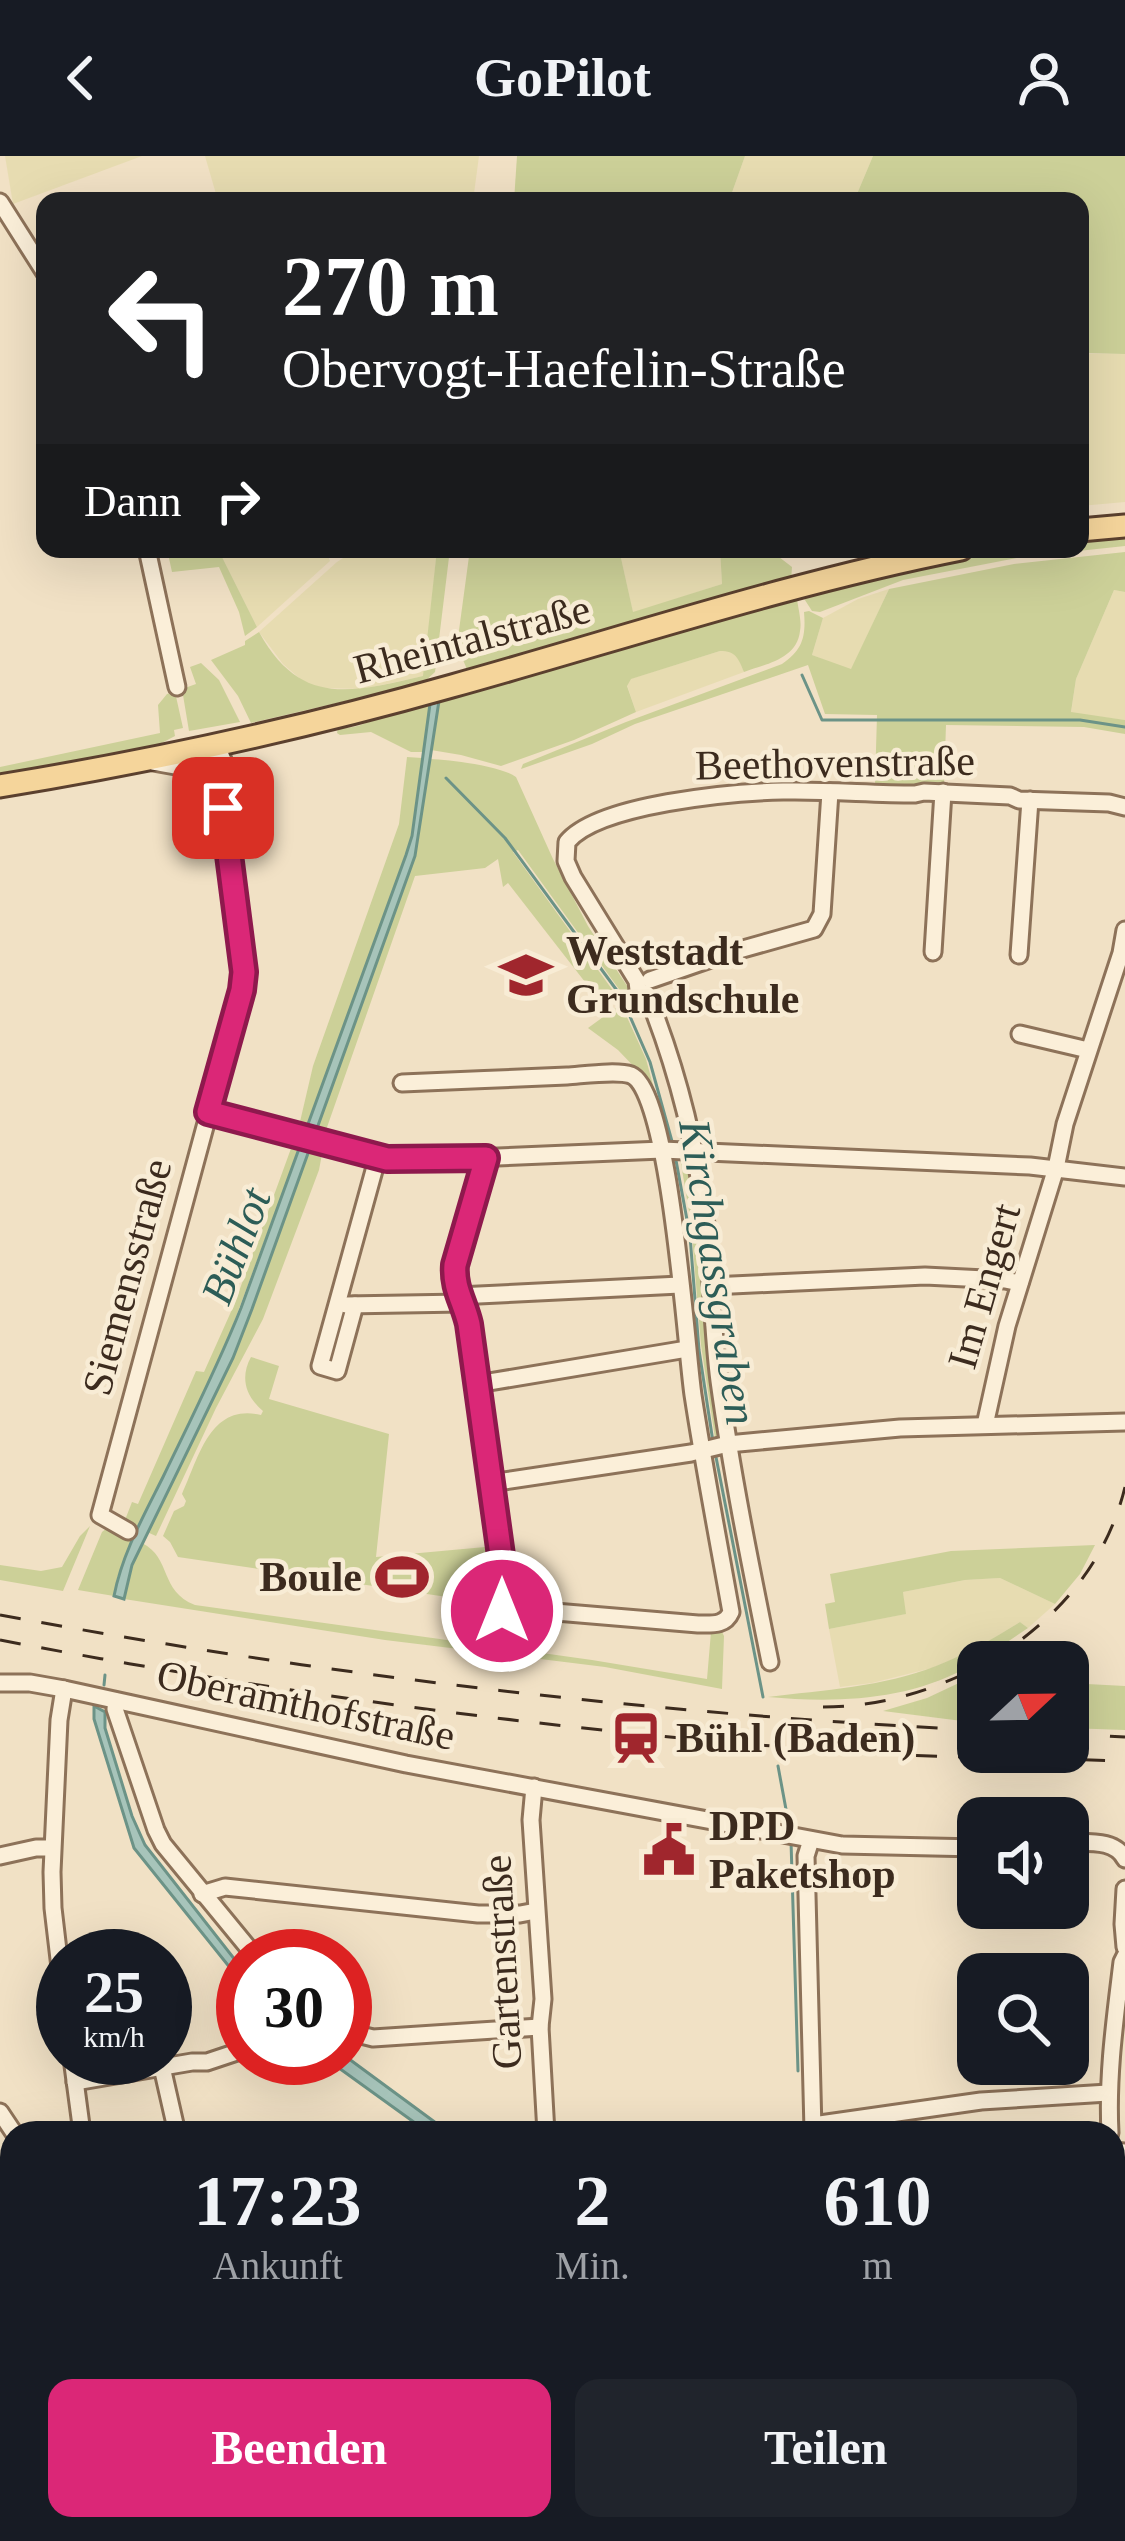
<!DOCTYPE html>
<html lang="de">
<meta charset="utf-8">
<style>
body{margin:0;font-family:Georgia,serif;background:#20242c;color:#f1f3f6;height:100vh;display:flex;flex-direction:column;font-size:45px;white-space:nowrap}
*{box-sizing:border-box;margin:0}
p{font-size:39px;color:#9ea1a6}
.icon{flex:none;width:66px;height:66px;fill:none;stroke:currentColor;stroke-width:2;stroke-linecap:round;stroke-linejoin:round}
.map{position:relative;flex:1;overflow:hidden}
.sheet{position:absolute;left:0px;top:1965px;width:1125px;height:420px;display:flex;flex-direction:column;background:#171b24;border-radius:36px 36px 0 0;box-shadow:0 12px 48px #0002}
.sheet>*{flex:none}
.hud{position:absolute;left:36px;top:36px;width:1053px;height:366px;border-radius:24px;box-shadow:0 12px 48px #0002;background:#202124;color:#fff;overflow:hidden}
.needle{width:78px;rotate:68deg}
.tools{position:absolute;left:957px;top:1485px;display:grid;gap:24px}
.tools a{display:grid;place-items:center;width:132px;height:132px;border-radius:24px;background:#171b24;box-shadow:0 12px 48px #0002;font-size:60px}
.speed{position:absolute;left:36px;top:1773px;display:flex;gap:24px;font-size:60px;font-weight:700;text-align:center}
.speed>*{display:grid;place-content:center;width:156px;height:156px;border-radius:50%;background:#171b24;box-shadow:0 12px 48px #0002;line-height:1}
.speed small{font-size:30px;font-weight:400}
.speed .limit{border:18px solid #d22;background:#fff;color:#111}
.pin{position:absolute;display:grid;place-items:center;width:102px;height:102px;color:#fff;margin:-51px;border-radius:24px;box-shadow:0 6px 18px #0006}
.me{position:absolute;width:132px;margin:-66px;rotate:0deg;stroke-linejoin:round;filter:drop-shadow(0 0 9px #0008)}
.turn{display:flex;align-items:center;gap:42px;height:252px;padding:0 48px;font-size:54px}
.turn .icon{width:156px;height:156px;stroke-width:2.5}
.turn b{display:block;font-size:84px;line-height:102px}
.then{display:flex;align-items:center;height:114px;padding:0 48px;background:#0003;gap:24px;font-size:45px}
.eta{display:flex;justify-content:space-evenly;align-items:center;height:204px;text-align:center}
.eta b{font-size:72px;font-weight:700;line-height:84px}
.action{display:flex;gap:24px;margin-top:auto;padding:24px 48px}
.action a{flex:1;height:138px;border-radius:24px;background:#db2777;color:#fff;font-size:48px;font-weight:700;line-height:138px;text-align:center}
.action a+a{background:#20242c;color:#f1f3f6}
header{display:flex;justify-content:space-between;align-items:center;height:156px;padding:0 48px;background:#171b24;font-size:54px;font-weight:700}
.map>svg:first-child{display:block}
</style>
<header><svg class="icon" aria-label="back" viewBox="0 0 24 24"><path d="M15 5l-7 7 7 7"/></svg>GoPilot<svg class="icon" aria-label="person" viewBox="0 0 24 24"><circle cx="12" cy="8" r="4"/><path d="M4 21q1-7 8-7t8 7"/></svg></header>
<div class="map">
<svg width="1125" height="2385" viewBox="0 0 1125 2385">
<rect width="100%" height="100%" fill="#f1e1c5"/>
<g fill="#e7dcb1">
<path d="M5,0H142L13,48Z"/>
<path d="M205,0H479L473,45H218Z"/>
<path d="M745,0H873L854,45H729Z"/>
<path d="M1080,198H1125V346L1080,350Z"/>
<path d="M218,393H325L330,405L257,471Z"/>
<path d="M357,393H437L424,520L363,533L322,532L305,527L283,508L259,476L337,406Z"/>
<path d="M619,393H720L722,428L633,457Z"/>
<path d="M889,433L851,514L812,499L823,462L858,443Z"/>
<path d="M1114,434L1125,436V564L1071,557L1076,523Z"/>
<path d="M720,495H731L737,499L744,516L636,556L627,529L630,523Z"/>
<path d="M1000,1422L1055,1448L1028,1472L1020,1466L974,1494L932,1512L872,1527L840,1531L829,1473L905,1458L903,1436L965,1424Z"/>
</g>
<g fill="#ccd098">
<path d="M517,0H745L729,45H514Z"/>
<path d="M873,0H1125V198L1080,197V45H854Z"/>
<path d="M1125,377V390L1022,401L903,424L820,456L812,455L803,441L797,443C798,452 802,465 800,475C797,503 766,508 744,516C738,502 736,495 720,495L631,523L627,530L636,556L574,584L501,610L461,599L431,594L439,545L447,542L901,411L992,393H1080V382Z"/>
<path d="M167,393H218L257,471L245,480L239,456L219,411L172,416Z"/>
<path d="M437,393H450L435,516L423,527L251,567L238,540L211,504L245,489V485L259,476C301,552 352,536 423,520Z"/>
<path d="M470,393H619L633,456L722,428L720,393H799L779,401L792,411L791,425L468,516L457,489Z"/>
<path d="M1125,396V436L1114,434L1076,523L1071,556L1125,564V578L1084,571L946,569L944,629L875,628L877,559L825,558L808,509L635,568L592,588L521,613L523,608L626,566L782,508C803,494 806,480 804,456L809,455L823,462L812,499L851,513L889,433L1014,408Z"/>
<path d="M201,507L219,524L240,566L189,575L182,533L196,528L190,511Z"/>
<path d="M175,536L183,572L174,574L175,580L156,590L0,619V611L160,577L158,549L167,538Z"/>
<path d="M430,548L423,596H411L371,576L340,579L337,577L338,572C359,573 370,565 388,557C400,552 416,550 430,548Z"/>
<path d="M407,601L422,602L412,680L306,972L299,970L313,910L399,668Z"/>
<path d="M430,603C451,604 501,610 516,621L553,703L588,770L631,836L624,840L518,694L513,696L619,843L606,853L508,727L503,731L498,703L485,712L415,720L325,977L316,975L415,700Z"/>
<path d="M621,848L646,903L668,985H665L643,920L618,894L588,872Z"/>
<path d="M293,987L300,989L224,1193L139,1370L125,1364L132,1346L138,1348L196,1215L204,1216L234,1149Z"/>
<path d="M310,992L322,998L319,1014L263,1163L216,1252L156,1380L147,1376L233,1202Z"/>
<path d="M680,1002L685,1003L693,1038L708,1203L719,1281L715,1282L701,1189L691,1067Z"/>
<path d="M251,1201L279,1210L269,1243L389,1278L376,1401L496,1390L501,1444L494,1448L178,1401L170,1386L163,1380L174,1355L184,1350L186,1345L182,1338C199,1301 210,1247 261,1259L263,1255C245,1240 240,1221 251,1201Z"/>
<path d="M90,1370L63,1435L0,1424V1409L41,1415L62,1411L80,1380Z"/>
<path d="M107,1372L132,1385L117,1422L114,1440L78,1434L102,1376Z"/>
<path d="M142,1387C172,1402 159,1435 195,1449L592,1504L707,1523L711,1476H722L724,1480L722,1533L605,1511L385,1484L124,1443L132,1409Z"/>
<path d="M1095,1389L1080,1418L1055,1448L1000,1422L965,1424L903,1436L906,1458L829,1473L825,1448L835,1446L830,1418L951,1395Z"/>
<path d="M1020,1466L1028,1472C1007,1486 986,1501 964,1513C905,1545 833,1547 768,1541C823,1534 883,1531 936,1510C966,1498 993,1483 1020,1466Z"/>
<path d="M978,1518V1567L883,1555L927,1542Z"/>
<path d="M1068,1527L1125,1530V1574L1068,1572Z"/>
</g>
<g fill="#a7c4ba" stroke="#6c9387" stroke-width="3">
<path d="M439,545L415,700L252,1153L233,1202L132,1409L124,1443L114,1440C122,1398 144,1359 163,1321C190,1265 218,1210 241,1152L406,699L412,680L430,548Z"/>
<path d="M94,1550L105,1556V1572L132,1660L145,1689L243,1814V1828L134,1692L94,1563Z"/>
<path d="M345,1900L436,1967L448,1977H429L325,1902H345Z"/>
</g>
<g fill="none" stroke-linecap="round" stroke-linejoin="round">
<g stroke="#6c9387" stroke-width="3">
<path d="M802,519L822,564H1080L1125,571"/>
<path d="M446,622L505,682L621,840L650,906L673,989"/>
<path d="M675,999L690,1080L699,1194L713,1286"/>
<path d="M715,1296L763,1541"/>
<path d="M104,1529L105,1519"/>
<path d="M778,1610L790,1675"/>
<path d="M791,1685L798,1915"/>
<path d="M647,2385L649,2373"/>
</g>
<g stroke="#8d7259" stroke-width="21">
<g id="minor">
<path d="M0,46L45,117"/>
<path d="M147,393L177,531"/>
<path d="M216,588L223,604V650"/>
<path d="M153,606L187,612L212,631"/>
<path d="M933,796L943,636"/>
<path d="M1019,799L1030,644"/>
<path d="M650,824L725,798L814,773L822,758L830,636"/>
<path d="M1020,878L1088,894"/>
<path d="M402,927C457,925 512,922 567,920C583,919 617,914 631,919C670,935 686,1191 693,1239C704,1311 718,1383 731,1456C725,1470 712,1468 698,1468L496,1451"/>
<path d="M208,956L401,1005L662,994L1030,1010L1125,1021"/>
<path d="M486,1002L455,1109C454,1132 464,1146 469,1167L508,1450"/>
<path d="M711,1130L925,1120L1005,1124L1020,1127"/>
<path d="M458,1140L680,1129"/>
<path d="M346,1149L462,1147"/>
<path d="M355,1149L337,1215L320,1210L378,1000"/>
<path d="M477,1228L687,1193"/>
<path d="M985,1269L1007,1170L1056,1012L1065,968L1121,797L1125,774"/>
<path d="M491,1327L691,1297L728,1288L900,1272L1125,1266"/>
<path d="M128,1375L100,1359L242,834L244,816L230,692L223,652L214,633L210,612V603L216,588"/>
<path d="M770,1506C751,1412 732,1319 719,1225C712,1170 712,1114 705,1060C695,985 675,907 647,838L638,834L637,825L573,721L566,705L567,686C598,648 733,636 783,635C827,634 871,638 915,638L924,636L1010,640L1019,644L1109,647L1125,651"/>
<path d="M0,1527H30L64,1533L406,1608L842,1689L978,1692"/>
<path d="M116,1545L115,1553L156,1674L163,1688L255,1800"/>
<path d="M534,1631L531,1664L543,1843L540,1871L546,1977"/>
<path d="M811,1684L806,1700L813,1974"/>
<path d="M1068,1686C1088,1687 1115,1683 1125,1703"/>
<path d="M0,1700L36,1692H52"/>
<path d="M1125,1733L1123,1768L1125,1791"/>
<path d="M202,1738L225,1731L478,1758H520L536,1755"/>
<path d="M63,1837L53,1752L52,1716L59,1564L64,1533"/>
<path d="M345,1875L373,1882L540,1871"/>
<path d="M72,1902L82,1977"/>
<path d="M162,1911L177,1977"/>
<path d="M75,1926L192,1906H207L243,1894"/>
<path d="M0,1956L14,1977"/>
<path d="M813,1969L981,1945L1108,1937"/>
<path d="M1110,1977C1107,1919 1115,1864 1122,1806L1125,1800"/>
<path d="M1113,1995L1125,1996"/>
<path d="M0,2108L12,2105"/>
<path d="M0,2187L12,2205"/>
<path d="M1113,2208L1125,2207"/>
<path d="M0,2233L12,2227"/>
<path d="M1113,2339H1125"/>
<path d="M789,2373V2385"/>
<path d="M239,2385L249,2373"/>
<path d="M618,2385L621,2373"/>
</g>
</g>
<g stroke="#5b402e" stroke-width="27">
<g id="major">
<path d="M1080,374L1125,370"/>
<path d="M0,630C152,605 304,572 452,530C621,483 789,427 961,393"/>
</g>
</g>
<use href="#minor" stroke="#fbefd9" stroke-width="15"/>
<use href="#major" stroke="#f5d59b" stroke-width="21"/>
<g stroke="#3c2b1e" stroke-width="3" stroke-dasharray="21 21" stroke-linecap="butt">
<path d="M0,1459C323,1519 650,1558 978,1574"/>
<path d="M0,1484C281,1538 565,1576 851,1596C942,1602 1034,1602 1125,1605"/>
<path d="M988,1506C1055,1466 1106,1409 1125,1331"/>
<path d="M823,1551C877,1551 930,1536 978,1511"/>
<path d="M1068,1578L1125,1581"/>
</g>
</g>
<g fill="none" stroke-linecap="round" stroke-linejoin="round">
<g stroke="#8e194d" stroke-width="30">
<path id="route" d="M223,652L244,816L242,834L208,956L387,1003L486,1002L455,1109C453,1132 464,1146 469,1168L508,1450H502V1455"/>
</g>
<use href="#route" stroke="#db2777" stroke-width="21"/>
</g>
<defs>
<g id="school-bare" transform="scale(4.14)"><path d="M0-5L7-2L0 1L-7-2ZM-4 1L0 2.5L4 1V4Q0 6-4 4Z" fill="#a0262d" stroke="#f8ecd5" stroke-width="2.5" paint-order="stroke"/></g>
<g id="stadium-bare" transform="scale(4.14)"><path d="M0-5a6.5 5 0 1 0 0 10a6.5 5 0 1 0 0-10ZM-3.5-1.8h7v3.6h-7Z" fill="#a0262d" stroke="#f8ecd5" stroke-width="2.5" paint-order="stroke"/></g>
<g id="station-bare" transform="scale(4.14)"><path d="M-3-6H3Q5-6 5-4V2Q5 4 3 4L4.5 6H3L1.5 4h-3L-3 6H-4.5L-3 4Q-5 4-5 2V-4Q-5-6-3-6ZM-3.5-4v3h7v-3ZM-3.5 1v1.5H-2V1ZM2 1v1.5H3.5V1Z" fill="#a0262d" stroke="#f8ecd5" stroke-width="2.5" paint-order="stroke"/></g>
<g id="civic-bare" transform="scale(4.14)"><path d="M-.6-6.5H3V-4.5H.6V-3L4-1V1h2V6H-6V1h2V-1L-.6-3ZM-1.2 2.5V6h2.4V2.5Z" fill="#a0262d" stroke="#f8ecd5" stroke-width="2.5" paint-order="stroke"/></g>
</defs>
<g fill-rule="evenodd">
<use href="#school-bare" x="526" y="819"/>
<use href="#stadium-bare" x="402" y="1421"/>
<use href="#station-bare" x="636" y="1582"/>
<use href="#civic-bare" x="669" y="1694"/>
</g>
<g text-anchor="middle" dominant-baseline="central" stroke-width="9" stroke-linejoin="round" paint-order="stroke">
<g font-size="42" fill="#3c2b1e" stroke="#f8ecd5">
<text transform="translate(472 483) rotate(-15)">Rheintalstraße</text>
<text transform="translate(835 607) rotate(-1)">Beethovenstraße</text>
<text transform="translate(127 1121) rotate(-75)">Siemensstraße</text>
<text transform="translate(984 1130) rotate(-74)">Im Engert</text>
<text transform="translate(306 1549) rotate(12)">Oberamthofstraße</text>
<text transform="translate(502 1806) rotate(-93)">Gartenstraße</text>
</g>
<g font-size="42" font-weight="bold" fill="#3c2b1e" stroke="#f8ecd5" text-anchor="start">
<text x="566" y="795">Weststadt<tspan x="566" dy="48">Grundschule</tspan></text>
<text x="362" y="1421" text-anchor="end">Boule</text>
<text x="676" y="1582">Bühl (Baden)</text>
<text x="709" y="1670">DPD<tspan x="709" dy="48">Paketshop</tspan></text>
</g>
<g font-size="45" font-style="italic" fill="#2d5d57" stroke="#f8ecd5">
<text transform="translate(236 1090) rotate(-69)">Bühlot</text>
<text transform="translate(718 1116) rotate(81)">Kirchgassgraben</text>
</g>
</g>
</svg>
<div class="tools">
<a><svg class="needle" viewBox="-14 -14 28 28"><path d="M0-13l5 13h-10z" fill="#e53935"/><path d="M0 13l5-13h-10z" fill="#9ea1a6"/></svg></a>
<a><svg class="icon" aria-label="sound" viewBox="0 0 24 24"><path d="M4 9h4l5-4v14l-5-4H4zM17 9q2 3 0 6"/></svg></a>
<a><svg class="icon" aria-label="search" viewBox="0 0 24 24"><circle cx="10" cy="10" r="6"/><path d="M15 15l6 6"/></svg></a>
</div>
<div class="speed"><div>25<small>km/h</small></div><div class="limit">30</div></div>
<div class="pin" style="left:223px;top:652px;background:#d93025"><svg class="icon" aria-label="arrive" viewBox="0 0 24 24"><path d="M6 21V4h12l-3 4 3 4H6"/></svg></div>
<svg class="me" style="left:502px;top:1455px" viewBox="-20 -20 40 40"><circle r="17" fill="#db2777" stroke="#fff" stroke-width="3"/><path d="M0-11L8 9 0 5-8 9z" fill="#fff"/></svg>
<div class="hud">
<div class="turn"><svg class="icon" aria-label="left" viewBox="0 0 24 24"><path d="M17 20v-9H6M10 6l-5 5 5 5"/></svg><div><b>270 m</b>Obervogt-Haefelin-Straße</div></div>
<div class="then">Dann<svg class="icon" aria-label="right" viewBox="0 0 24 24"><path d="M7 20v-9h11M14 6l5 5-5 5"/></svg></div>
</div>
<section class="sheet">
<div class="eta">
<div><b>17:23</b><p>Ankunft</p></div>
<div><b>2</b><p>Min.</p></div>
<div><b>610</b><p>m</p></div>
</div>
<div class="action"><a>Beenden</a><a>Teilen</a></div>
</section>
</div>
